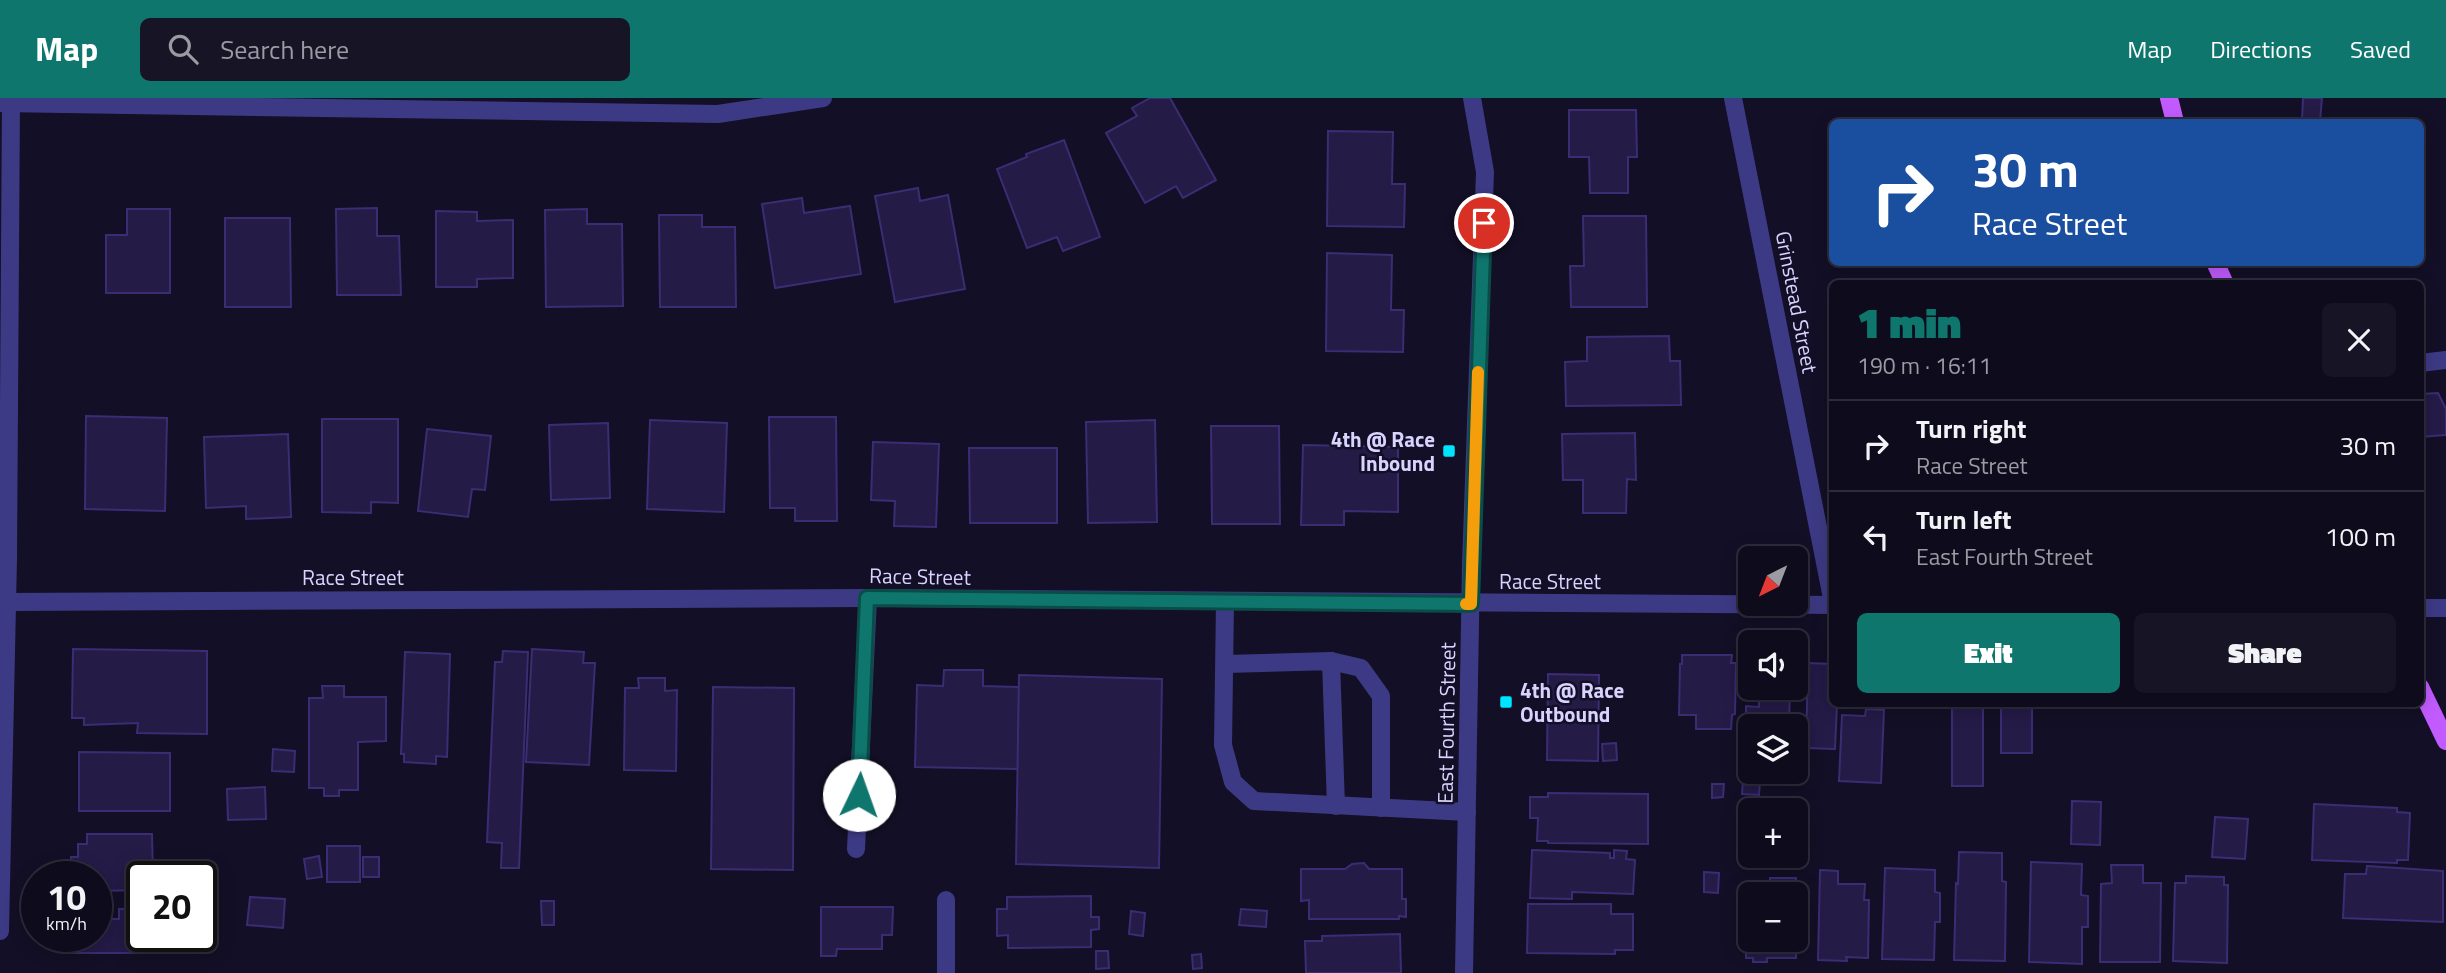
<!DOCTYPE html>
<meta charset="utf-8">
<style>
body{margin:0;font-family:"Titillium Web",sans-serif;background:#171425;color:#f1f3f6;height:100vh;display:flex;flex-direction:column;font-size:26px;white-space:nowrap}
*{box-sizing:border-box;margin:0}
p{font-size:23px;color:#9b9ba3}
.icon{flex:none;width:38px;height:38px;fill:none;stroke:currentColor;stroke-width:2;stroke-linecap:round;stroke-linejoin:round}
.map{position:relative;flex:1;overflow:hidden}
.sheet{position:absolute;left:1829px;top:182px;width:595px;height:427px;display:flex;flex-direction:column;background:#0e0b1c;border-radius:10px;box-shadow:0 4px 18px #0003,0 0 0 2px #2e2b3b}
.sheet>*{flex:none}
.hud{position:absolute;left:1829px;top:21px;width:595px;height:147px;border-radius:10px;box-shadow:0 4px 18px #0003,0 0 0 2px #2e2b3b;background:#1a4fa0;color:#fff;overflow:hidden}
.needle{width:46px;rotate:222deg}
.controls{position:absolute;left:1738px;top:448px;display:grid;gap:14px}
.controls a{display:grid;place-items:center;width:70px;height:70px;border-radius:10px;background:#0e0b1c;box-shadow:0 4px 18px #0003,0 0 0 2px #2e2b3b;font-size:35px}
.speed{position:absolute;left:21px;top:763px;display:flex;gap:14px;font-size:35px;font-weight:700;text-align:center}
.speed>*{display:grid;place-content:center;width:91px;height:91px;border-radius:50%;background:#0e0b1c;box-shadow:0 4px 18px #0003,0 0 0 2px #2e2b3b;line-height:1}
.speed small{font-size:18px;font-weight:400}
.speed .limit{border:4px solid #111;border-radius:10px;background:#fff;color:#111}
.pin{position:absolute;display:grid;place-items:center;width:60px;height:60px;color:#fff;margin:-30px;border:4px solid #fff;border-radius:50%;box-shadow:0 2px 7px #0007}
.me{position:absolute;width:77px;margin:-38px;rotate:3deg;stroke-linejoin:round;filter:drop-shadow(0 0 5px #0008)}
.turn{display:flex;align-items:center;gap:24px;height:147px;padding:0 28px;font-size:32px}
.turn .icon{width:91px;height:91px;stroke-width:2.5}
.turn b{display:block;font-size:49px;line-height:60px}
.round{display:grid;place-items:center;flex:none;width:74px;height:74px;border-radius:10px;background:#171425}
.head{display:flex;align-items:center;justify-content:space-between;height:119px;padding:0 28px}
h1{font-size:42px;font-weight:800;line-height:52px;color:#0f766e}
.primary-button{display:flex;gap:14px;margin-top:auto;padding:14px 28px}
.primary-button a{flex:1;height:80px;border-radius:10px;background:#0f766e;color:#fff;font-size:28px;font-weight:800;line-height:80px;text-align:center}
.primary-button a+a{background:#171425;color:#f1f3f6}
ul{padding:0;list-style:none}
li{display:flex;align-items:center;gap:21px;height:91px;padding:0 28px;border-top:2px solid #2e2b3b}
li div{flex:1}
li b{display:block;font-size:26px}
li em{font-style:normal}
header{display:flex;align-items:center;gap:42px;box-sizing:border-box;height:98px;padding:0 35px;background:#0f766e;color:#fff}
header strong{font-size:33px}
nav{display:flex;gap:38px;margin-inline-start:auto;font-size:24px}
.search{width:490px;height:63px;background:#171425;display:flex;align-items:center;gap:18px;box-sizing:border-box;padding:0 24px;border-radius:10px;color:#9b9ba3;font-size:26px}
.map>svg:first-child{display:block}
</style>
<header>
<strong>Map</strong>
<div class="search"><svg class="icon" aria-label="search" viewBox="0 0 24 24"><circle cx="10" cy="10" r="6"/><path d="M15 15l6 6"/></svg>Search here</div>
<nav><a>Map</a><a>Directions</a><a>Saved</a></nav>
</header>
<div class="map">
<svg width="2446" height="875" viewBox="0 0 2446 875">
<rect width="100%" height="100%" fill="#130f26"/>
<g fill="#241b47" stroke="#3b2d73" stroke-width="2">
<path d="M1150,0H1170L1216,82L1183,100L1176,88L1145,105L1106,35L1137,18L1132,10Z"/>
<path d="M2303,0H2322L2320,23L2302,22Z"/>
<path d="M1569,12H1636L1637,59H1628V95H1590L1589,59H1569Z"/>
<path d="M1328,33L1393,34L1392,86H1405L1404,129L1327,128Z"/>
<path d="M1064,42L1100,139L1063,153L1057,139L1027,150L997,71L1027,59L1026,56Z"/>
<path d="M918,90L920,103L948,97L965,191L895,204L875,98Z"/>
<path d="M802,100L804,115L850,108L861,176L775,190L762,106Z"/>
<path d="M377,110V138H399L401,197H337L336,111Z"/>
<path d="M127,111H170V195H106V137H127Z"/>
<path d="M587,111V126H622L623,208L546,209L545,112Z"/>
<path d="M436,113L477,114V123L513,122V180L477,181V189H436Z"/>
<path d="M659,117H702V129H735L736,209H660Z"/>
<path d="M1583,118H1646L1647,209H1571L1570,168H1584Z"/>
<path d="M225,120H290L291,209H225Z"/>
<path d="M1327,155L1392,157L1391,212H1404L1403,254L1326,253Z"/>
<path d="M1669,238L1670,263H1680L1681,307L1566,308L1565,264L1587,263V239Z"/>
<path d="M2438,295L2446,311V337L2420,339V296Z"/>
<path d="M86,318L167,320L165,413L85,411Z"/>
<path d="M769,319H836L837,423H795V410H770Z"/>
<path d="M322,321H398V405L371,404V415L322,414Z"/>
<path d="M650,322L727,325L724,414L647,411Z"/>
<path d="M1155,322L1157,424L1088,425L1086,324Z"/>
<path d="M608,325L610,400L551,402L549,327Z"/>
<path d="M1211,328H1279L1280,426H1212Z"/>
<path d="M427,331L491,338L485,392L472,391L468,419L418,413Z"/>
<path d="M1635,335L1636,382L1627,381L1626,415H1583V382H1563L1562,336Z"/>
<path d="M288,336L291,419L246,421V408L206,410L204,339Z"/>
<path d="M873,344L939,346L936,429L894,428L895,403L871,402Z"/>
<path d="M1303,347L1398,349V414L1344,413V427H1301Z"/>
<path d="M969,350H1057V425H970Z"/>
<path d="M73,551L207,553V636L137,635L138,625L84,627V620H72Z"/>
<path d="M532,551L584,554L583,565H595L589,667L526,664Z"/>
<path d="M503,553L528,554L519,770H501L502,745L487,744L495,564H502Z"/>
<path d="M405,554L450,556L447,659L436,658V666L404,664V656H401Z"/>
<path d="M1682,557H1732L1731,565H1736L1735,616L1732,617L1731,631H1696V617H1679L1680,566H1682Z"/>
<path d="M1808,565L1832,566V606H1837L1835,651L1806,650Z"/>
<path d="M944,572H983V588L1019,589L1018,671L915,669L917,587L943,588Z"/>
<path d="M1548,576L1599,577L1598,663L1547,662Z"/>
<path d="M1019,577L1162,581L1159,770L1016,766Z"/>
<path d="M638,580H665V593L677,592L676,673L624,672L625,590H639Z"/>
<path d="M322,588H344V599H386V643L358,644V692H339V698H324V690H309V600H323Z"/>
<path d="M713,589L794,590L793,772L711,771Z"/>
<path d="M1754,590H1790L1789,628H1750V674H1788L1787,677L1741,676L1742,618H1746V608L1759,609V590Z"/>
<rect x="1952" y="606" width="31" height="82"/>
<rect x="2001" y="606" width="31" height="49"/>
<path d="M1866,611L1884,612L1881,685L1839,683L1842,617L1865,618Z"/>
<path d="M1616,645L1617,662L1603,663L1602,646Z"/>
<path d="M273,651L295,653L294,674L272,673Z"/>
<path d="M79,654L170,655V713H79Z"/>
<path d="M1743,682L1760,683L1759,697L1742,696Z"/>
<path d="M1712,686H1724L1723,699L1712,700Z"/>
<path d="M265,689L266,721L228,722L227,691Z"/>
<path d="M1548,695L1648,696V746L1548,745V743H1537L1538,720H1530V699H1548Z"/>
<path d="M2072,703L2101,704L2100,747L2071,746Z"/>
<path d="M2314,706L2397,710V714L2410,715L2408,762H2397V765L2312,762Z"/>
<path d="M2215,719L2248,721L2245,761L2212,759Z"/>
<path d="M87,736H152L153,779H142V792L96,793V779H72L71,759H78V746H87Z"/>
<rect x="327" y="748" width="33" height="36"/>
<path d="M1532,752L1610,755V760H1614V752L1627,753L1626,761L1635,762L1633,796L1572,794V801L1530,800Z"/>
<path d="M1959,754L2002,755V783L2006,784L2005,863L1954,862L1956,785L1958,786Z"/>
<path d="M319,758L322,779L307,781L304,761Z"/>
<rect x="363" y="759" width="16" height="20"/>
<path d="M2031,764L2082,766L2081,797L2088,798V829H2082V866L2029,864Z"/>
<path d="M1364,765L1369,771H1402V801H1406V819L1399,818V821H1309V802L1301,803V771H1345L1352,766Z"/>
<path d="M2111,767H2143V785H2161L2160,864H2100L2101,786L2112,785Z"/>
<path d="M2367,768L2443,773V824L2343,820L2345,776H2366Z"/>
<path d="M1885,770L1935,772V794L1940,795V824H1935L1934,862L1882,861Z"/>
<path d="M1820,772L1838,773V786H1865L1864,802H1869L1868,860L1846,859L1847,863L1818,862Z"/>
<path d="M1704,774L1719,775L1718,795L1704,794Z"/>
<path d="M2186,778L2224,779V787H2228L2227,865L2173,863L2175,785H2186Z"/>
<path d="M1770,780H1796V860H1767V864H1753V860H1746V800H1750V842H1796V796H1769Z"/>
<path d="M1091,798V819H1099V831L1091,832V849L1008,850V837L997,838V811H1007V799Z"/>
<path d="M250,799L285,801L283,830L247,827Z"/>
<path d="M541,803H554V827H542Z"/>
<path d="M1528,806H1611V816H1633V852H1615V856L1527,855Z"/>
<path d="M821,809H893L892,837H882V851H837L836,858H821Z"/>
<path d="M119,811H142V838H189V855H72V853H60V838H96V821H119Z"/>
<path d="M1241,811L1267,813L1266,829L1239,827Z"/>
<path d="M1131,813L1145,815L1143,838L1129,836Z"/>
<path d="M1400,836L1401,875H1306L1305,843H1322V838Z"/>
<path d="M1096,853H1108L1109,870L1096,871Z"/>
<path d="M1201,856L1202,870L1193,871L1192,857Z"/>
</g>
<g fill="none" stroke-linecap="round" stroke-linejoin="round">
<g stroke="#3d3a85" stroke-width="18">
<path d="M1733,0L1832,500"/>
<path d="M0,5L718,16L823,0"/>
<path d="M2420,265L2446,262"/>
<path d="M7,504L868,500L1832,507"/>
<path d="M1225,504L1223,647L1233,684L1254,703L1467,714"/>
<path d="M2420,510H2446"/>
<path d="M1331,563L1361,570L1381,598V710"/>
<path d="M1225,566L1331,563L1336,708"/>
<path d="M856,751L868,500"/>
<path d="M0,833L8,460L11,0"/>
<path d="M946,875V802"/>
<path d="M1464,875L1471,467L1485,74L1472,0"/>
</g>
<g stroke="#c25bff" stroke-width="18">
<path d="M2169,0L2175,24"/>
<path d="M2215,164L2225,186"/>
<path d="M2420,589L2446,643"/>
</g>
</g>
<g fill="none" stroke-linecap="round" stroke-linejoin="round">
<g stroke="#0a4d48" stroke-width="18">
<path id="route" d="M859,697L867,500L1471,506L1484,125"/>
</g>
<use href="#route" stroke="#0f766e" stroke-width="12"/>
<path stroke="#f59e0b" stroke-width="12" d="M1466,506H1471L1478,274"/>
</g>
<g fill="#00e5ff" stroke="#130f26" stroke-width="2.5">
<rect x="1442" y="346" width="14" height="14" rx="3.5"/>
<rect x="1499" y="597" width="14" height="14" rx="3.5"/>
</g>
<g text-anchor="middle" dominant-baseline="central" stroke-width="5" stroke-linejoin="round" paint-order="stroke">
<g font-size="21" fill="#d9d4ff" stroke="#130f26">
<text transform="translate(1797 204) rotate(79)">Grinstead Street</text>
<text transform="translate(920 478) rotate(1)">Race Street</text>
<text x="353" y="479">Race Street</text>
<text x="1550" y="483">Race Street</text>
<text transform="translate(1446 625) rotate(-89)">East Fourth Street</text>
</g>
<g font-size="21" font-weight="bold" fill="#d9d4ff" stroke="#130f26" text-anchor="end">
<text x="1435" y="341">4th @ Race<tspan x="1435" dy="24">Inbound</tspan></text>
<text x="1520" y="592" text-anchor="start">4th @ Race<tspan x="1520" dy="24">Outbound</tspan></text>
</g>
</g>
</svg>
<div class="controls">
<a><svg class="needle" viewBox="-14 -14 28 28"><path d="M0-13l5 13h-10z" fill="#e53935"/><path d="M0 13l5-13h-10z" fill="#9b9ba3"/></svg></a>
<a><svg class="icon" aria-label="sound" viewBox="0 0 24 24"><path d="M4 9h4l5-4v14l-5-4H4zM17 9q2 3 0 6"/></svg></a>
<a><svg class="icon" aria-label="layers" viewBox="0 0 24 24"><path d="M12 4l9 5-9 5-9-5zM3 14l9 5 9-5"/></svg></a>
<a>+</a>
<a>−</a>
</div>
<div class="speed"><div>10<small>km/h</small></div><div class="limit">20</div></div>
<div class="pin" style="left:1484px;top:125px;background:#d93025"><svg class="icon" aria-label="arrive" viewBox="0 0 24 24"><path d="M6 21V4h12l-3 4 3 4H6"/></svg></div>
<svg class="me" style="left:859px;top:697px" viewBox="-20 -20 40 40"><circle r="19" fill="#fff"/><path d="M0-13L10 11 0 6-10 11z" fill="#0f766e"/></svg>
<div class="hud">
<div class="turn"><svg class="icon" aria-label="right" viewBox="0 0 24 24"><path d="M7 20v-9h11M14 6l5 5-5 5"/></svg><div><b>30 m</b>Race Street</div></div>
</div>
<section class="sheet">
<div class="head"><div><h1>1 min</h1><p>190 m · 16:11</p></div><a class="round"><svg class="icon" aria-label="close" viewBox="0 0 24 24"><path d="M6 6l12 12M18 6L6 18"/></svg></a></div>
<ul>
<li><svg class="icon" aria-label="right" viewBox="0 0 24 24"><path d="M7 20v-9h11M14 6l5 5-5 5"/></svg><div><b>Turn right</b><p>Race Street</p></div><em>30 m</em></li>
<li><svg class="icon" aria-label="left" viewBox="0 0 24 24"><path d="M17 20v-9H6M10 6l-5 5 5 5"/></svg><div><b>Turn left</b><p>East Fourth Street</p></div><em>100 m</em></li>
</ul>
<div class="primary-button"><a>Exit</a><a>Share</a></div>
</section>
</div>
